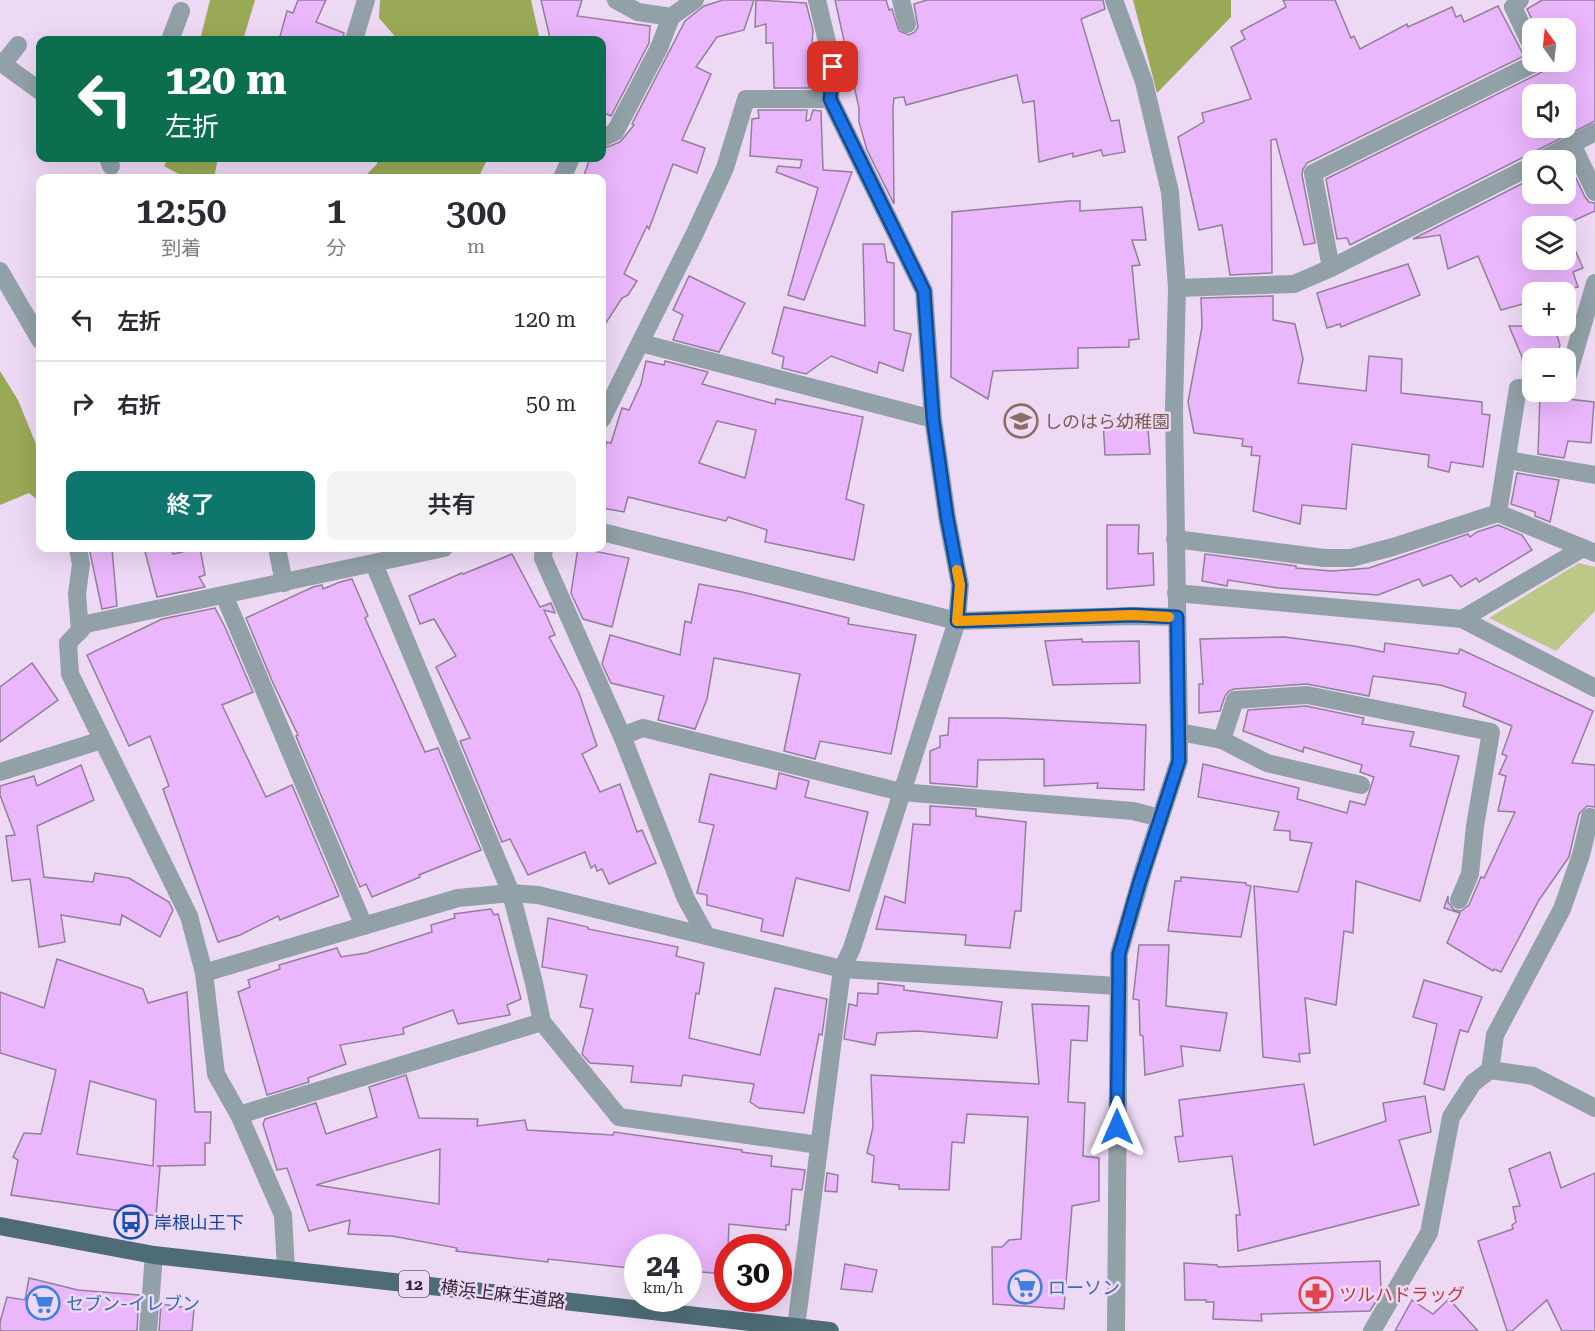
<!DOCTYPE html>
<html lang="ja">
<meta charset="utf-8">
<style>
body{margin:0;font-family:"Roboto Serif","Noto Sans JP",serif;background:#f2f2f3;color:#2b2b33;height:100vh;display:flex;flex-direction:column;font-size:22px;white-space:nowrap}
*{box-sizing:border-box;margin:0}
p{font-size:20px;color:#7c7c81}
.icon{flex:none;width:33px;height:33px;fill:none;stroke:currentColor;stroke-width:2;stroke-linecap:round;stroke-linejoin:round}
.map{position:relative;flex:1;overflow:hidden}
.sheet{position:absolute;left:36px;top:174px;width:570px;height:378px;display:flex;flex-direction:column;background:#fff;border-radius:12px;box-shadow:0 6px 24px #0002}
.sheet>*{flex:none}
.guide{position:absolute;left:36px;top:36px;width:570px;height:126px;border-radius:12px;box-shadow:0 6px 24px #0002;background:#0b6e4f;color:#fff;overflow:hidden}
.needle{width:39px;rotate:345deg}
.buttons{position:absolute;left:1522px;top:18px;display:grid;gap:12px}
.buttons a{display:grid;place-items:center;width:54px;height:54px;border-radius:12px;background:#fff;box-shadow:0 6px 24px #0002;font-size:30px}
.speed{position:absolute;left:624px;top:1234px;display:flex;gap:12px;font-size:30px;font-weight:700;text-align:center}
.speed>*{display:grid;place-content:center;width:78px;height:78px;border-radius:50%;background:#fff;box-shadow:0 6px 24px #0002;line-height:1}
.speed small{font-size:15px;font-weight:400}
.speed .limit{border:9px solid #d22;background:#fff;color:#111}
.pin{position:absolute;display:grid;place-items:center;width:51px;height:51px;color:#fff;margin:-26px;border-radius:12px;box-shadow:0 3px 9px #0006}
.me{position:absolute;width:66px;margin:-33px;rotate:0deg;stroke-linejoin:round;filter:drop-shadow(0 0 4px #0008)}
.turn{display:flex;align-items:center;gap:21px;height:126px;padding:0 30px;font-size:27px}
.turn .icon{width:78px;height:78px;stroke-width:2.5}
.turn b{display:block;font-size:42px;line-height:51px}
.eta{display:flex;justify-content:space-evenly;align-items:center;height:102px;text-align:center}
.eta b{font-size:36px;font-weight:600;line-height:42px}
.primary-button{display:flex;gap:12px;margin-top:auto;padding:12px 30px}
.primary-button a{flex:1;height:69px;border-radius:12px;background:#0f766e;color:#fff;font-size:24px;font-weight:600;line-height:69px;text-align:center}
.primary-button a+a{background:#f2f2f3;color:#2b2b33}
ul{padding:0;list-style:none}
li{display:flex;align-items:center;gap:18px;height:84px;padding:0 30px;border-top:2px solid #e1e1e2}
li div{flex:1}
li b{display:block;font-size:22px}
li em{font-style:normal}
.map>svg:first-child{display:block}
</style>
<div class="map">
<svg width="1595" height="1331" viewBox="0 0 1595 1331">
<rect width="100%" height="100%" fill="#eed9f5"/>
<path fill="#bbc888" d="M1579,563L1595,567V611L1556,651L1489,618Z"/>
<g fill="#99a956">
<path d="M210,0H255L243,40H200Z"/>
<path d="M380,0H531L540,40H398L379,18Z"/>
<path d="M1133,0H1231V17L1157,93Z"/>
<path d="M168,158H218L214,178H186L164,166Z"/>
<path d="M377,158H488L478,178H368L367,174L377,164Z"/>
<path d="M0,371L18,400L40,454V502L29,493L0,505Z"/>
</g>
<g fill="#eab6fc" stroke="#927f99" stroke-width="1.5" fill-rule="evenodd">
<path d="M298,0H326L316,22L344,33L343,40H279L287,11L293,13Z"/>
<path d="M541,0H582L577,16L650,26L649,43L611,116L602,112V40H559L550,38Z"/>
<path d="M723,0H754L744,30L717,37L696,67L711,74L682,140L705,148L697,173L673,164L649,229L647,226L624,274L637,281L628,295L622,298L602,329V178H583L590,158H602V149L620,142L634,125L632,124L685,21L704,6Z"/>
<path d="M756,0L806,3L813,30L809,88H774L773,43H766V24L755,27Z"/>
<path d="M835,0H886L889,10L892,9L899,31L909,35L915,32L918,27L914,4L927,0H1103L1105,9L1081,19L1111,121L1119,120L1125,152L1103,156L1101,150L1073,157V153L1039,162L1034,101L1023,103L1017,75L906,105L904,97L894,98L893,108L894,204L867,150L859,122V108Z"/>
<path d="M1283,0H1335L1351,38L1354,36L1360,49L1407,24L1408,27L1452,7L1456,17L1461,15L1464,22L1498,6L1524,56L1307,163L1303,169L1302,175L1315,243L1304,245L1276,139L1271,140L1272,273L1230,275L1222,225L1199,230L1178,137L1204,122L1202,113L1251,99L1231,47L1245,39L1241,31L1286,7Z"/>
<path d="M1542,0H1595V121L1350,245L1347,238L1337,239L1326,179L1542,72L1547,68L1548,62H1566V28H1536L1527,9ZM1533,94H1566V128H1533Z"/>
<path d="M758,110H807L806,121L810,120L813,110L821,111L823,170L852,172L804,300L788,295L818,188L776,172L778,166L800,168L802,160L750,156L752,119L759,118Z"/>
<path d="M1567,159L1585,197L1589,202L1595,203V211L1564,225L1565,226H1533V260H1566V229L1583,268L1573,272L1578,287L1560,292H1533V301L1501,310L1478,256L1448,269L1440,235L1413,239L1533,178V194H1566V160H1564Z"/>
<path d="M1069,201H1080V211L1142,207L1146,240H1132L1140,265L1132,266L1139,339L1129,340V347L1078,348V368L993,371L988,399L951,377L952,212Z"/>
<path d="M863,244H884L887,262L894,263V330L911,334L903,371L879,362L877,373L831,356L806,374L782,368L784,357L772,353L784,307L865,326Z"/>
<path d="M1408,264L1420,295L1341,327L1340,324L1327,328L1317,293Z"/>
<path d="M689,276L745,303L719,352L673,340L683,315L673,310Z"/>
<path d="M1273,296V320L1295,324L1303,359L1298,383L1366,391L1369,356L1402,359L1401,393L1482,402V414L1490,415L1483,467L1451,462L1449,472L1428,467L1429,455L1352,444L1346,509L1302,505L1300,524L1253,511L1260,456L1251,455L1252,447L1242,446L1243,439L1194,433L1188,402L1202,327L1201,298Z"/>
<path d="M1509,326H1554L1560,345L1555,358H1533V367L1523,366L1522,357Z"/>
<path d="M646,361L664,365L665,361L708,372L702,384L775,404L776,399L863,417L846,499L864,505L854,560L765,542L767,530L728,517L726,521L628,497L624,512L602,508V457L607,442L611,443L622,408L629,410L641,384ZM717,421L756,430L745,478L699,463Z"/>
<path d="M1540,396L1594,402L1591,443L1568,441L1564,458L1538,454Z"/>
<path d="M1147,417L1150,454L1105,455L1103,420Z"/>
<path d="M1517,473L1559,480L1550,522L1535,516V512L1511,504Z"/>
<path d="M1107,525H1139L1138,554L1153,553L1154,585L1107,589Z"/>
<path d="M1498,525L1522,535L1532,550L1479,582L1476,578L1461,587L1451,575L1423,586L1419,579L1378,595L1278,588L1228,580L1227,586L1202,581L1205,554L1296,566V568L1332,571L1369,568L1468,534L1470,537L1477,532Z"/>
<path d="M89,548H112L117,606L102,609Z"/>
<path d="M144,548H171L173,554L200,548L205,575L199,577L205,587L157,597Z"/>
<path d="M578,548L629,558L612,627L583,619L571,593Z"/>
<path d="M512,554L540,607L551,603L555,613L544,610L555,635L549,637L579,693L597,746L582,754L600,792L620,784L637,832L642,830L656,863L609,884L602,869L597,871L595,865L591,868L585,852L528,875L510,839L502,842L460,741L470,738L436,667L456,656L434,619L420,624L409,596L462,573L463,574Z"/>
<path d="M352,579L368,616L365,618L425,752L438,748L481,850L419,875L420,877L372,897L366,884L360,887L300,746L296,736L298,735L273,683L246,618L313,587L322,585L323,589L340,582Z"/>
<path d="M699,584L742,592L849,618L848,624L916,635L891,754L820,741L815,759L784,751L800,674L714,658L707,699L695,729L658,720L664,696L611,683L602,664L610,635L680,655L685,621L691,623Z"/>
<path d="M215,608L225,627L253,692L222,705L266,797L292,785L339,896L280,920L278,916L240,935L218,942L163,789L169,786L150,736L129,746L87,655L162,619Z"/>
<path d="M1285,637L1354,646L1384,652L1385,643L1458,654L1460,649L1593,711L1572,763L1595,765V807L1587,806L1579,814L1569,857L1539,900L1501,972L1494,969L1493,971L1447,943L1460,913L1444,908L1448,896V902L1454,910L1461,911L1469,905L1481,877L1484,878L1515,812L1498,811L1506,776L1499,774L1507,756L1502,754L1512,726L1463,706L1466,693L1440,685L1373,676L1369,696L1307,684L1234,689L1229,691L1225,696L1220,711L1199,713V684H1203L1200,639Z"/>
<path d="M1082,639V642L1139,641L1140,683L1053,685L1045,641Z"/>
<path d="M32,663L58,700L0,742V687Z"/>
<path d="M1306,706L1364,718L1362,724L1414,732L1410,746L1459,756L1420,901L1356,881L1353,933L1344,931L1336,1005L1305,998L1310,1053L1299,1054L1300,1062L1263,1057L1254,886L1298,892L1312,843L1290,840V831L1274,830L1279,812L1198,797L1203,764L1299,788L1297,799L1347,813L1350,801L1365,805L1374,777L1360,772L1362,765L1304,747L1303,752L1243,731L1248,710Z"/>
<path d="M949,718H1004L1146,725L1144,790L1097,788L1098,783L1044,786V759L978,760L977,787L930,783V751L940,747V736L948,735Z"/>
<path d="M81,765L94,800L37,826L44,877L93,882L95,873L129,878L169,902L173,910L160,937L122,915L120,925L61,915L65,942L39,947L30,879L12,881L6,836L15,835L0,795V786L34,776L37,786Z"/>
<path d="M779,773L809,781L805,797L868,812L849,891L796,878L783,936L761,931L763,919L707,905V895L697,893L714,825L699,822L710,774L776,789Z"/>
<path d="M930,806L976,809V816L1026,822L1021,911H1015L1010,948L965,945L966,935L876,929L885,896L905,903L913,824L930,825Z"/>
<path d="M1181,877L1246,883V885L1251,886L1241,937L1168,931L1175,881H1181Z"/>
<path d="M491,909L494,915L498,914L521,999L507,1005L510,1015L458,1024L453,1010L403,1028L404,1034L340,1045L346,1064L308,1078L309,1082L267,1095L238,992L250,987L248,980L280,969L279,965L337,948L341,957L366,953L432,932L431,925L455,918L454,914Z"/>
<path d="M548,918L588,927V929L678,947L676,956L704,963L699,994L696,993L689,1038L760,1055L775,988L827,999L822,1035L819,1034L804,1113L759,1108L750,1102L754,1084L683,1075L681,1086L631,1082L633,1066L590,1063L582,1054L593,1009L580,1007L587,975L542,967Z"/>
<path d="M1139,945H1169L1166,1006L1227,1013L1220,1051L1181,1046L1183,1066L1145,1075L1143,1036L1140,1035L1139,1000L1133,999Z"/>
<path d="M57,959L143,989L148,1003L187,992L195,1112H211L210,1143H205V1165L157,1166L160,1167L156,1216L11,1195L18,1160L13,1157L24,1133L41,1134L56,1070L0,1053V992L44,1008ZM90,1081L156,1100L153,1166L77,1154Z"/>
<path d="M1424,980L1482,997L1468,1032L1460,1030L1444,1090L1424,1084L1437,1024L1413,1017Z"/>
<path d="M878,983L904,986V990L1002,1002L997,1038L918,1031L877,1033L875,1045L844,1039L849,1004L857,1006L858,993L878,994Z"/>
<path d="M1032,1004L1089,1006L1087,1041L1071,1040L1068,1102L1085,1103L1083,1156L1099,1158V1201L1072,1206L1064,1309L993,1304L992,1247H1002L1009,1240L1021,1239L1028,1117L967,1114L964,1143L952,1142L949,1190L899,1189V1185L872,1182L874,1156L867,1153L873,1127L871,1075L1039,1084Z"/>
<path d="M406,1075L419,1118L478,1119L477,1126L525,1120L527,1130L613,1135L614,1132L742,1150V1152L772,1156L771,1166L805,1170L802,1190L792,1189L789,1225H786V1230L729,1224L727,1274L688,1271V1248H638V1269L548,1259V1262L456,1251L457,1248L392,1236L348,1234L350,1220L309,1231L287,1168L277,1170L263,1124L265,1119L316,1103L326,1134L377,1117L369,1087ZM440,1149L439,1204L316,1185Z"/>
<path d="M1304,1084L1314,1145L1386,1121L1383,1103L1425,1096L1431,1132L1399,1140L1419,1205L1238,1251L1236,1215H1240L1232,1156L1179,1162L1175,1137L1183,1136L1179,1100Z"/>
<path d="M1550,1152L1561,1188L1595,1173V1331H1562L1547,1300L1512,1331H1507L1478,1241L1513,1229L1512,1225L1516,1222L1513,1207L1520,1206L1509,1169Z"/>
<path d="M827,1173L838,1175L837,1192L825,1191Z"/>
<path d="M1380,1261L1381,1293L1370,1311L1261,1314L1262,1321L1213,1319L1214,1302H1206V1300H1185L1184,1263L1217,1265L1218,1267Z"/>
<path d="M845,1264L877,1270L872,1292L841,1289Z"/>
<path d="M29,1278L78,1290L139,1295L137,1331H0V1322L7,1297L25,1300Z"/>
<path d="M1449,1299L1478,1331H1395L1412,1300L1433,1314Z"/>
<path d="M161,1304L194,1309L192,1331H159Z"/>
</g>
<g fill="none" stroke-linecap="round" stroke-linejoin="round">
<g stroke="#91a1a7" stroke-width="18">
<path d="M616,0L638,12L671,17"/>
<path d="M901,0L907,24"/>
<path d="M1114,0L1144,82L1170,192L1177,288L1174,408L1179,732V761L1144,868L1119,954L1116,1331"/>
<path d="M1520,0L1513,7L1533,49"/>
<path d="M170,40L181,11"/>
<path d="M354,40L366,0"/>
<path d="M0,62L40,91"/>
<path d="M3,64L18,45"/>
<path d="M602,138L615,132L659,48L671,17L695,0"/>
<path d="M1572,144L1595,192"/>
<path d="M108,158L111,166"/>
<path d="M1541,160L1595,132"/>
<path d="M562,178L571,158"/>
<path d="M1331,268L1313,173L1537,62"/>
<path d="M0,271L40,340"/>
<path d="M1177,288L1294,284L1331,268L1533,165"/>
<path d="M641,343L933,419"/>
<path d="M1566,382L1595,283"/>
<path d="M602,419L694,235L725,168L746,99H830"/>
<path d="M1507,460L1595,475"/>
<path d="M1498,513L1595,553"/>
<path d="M602,532L957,621L1133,616L1177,617"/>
<path d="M1175,539L1324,558H1351L1393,547L1498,513L1518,388H1533"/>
<path d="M78,548L81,564L77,594L80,631"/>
<path d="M277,548L284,583"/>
<path d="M544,548L543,558L622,736L686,899L706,935"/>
<path d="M374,564L511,893L534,983L542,1022L619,1117L819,1145"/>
<path d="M1176,593L1462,619L1595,688"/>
<path d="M224,595L364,926"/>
<path d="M1462,619L1583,548"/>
<path d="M1179,732L1222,740L1235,700L1307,695L1491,732L1475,826L1470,874L1459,900"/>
<path d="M622,736L643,728L901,792L1133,811L1160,818"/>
<path d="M1222,740L1267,763L1361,785"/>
<path d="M0,772L102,740"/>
<path d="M204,973L458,898L511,893L538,895L842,969L1117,986"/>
<path d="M1490,1070L1495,1035L1562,909L1581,855L1590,817L1595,819"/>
<path d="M239,1115L542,1022"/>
<path d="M286,1269L283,1215L239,1115L216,1074L204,973L189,916L70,674L68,643L86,624L444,548"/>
<path d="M796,1327L842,969L852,948L957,621L960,585L947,517L933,419L924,291L830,99L833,67L817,0"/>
<path d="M148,1331L154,1255"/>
<path d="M1372,1331L1429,1233L1451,1117L1473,1083L1490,1070L1533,1076L1595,1108"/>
</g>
<path stroke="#4e6c75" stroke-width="18" d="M0,1226L154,1255L830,1331"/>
</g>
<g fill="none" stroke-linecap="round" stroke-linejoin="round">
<g stroke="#114b97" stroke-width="15">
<path id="route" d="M833,67L830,99L924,291L933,419L947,517L960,585L957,621L1133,615L1177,617L1179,761L1139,884L1119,954L1117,1127"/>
</g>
<use href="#route" stroke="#1a73e8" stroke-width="10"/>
<path stroke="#f59e0b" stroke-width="10" d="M957,570L960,585L957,621L1133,615L1169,617"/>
</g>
<defs>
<g id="school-ring" transform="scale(1.725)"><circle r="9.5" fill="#eed9f5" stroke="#8d6e63" stroke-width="1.5"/><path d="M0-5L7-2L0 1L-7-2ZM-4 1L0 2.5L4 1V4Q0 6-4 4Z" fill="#8d6e63"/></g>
<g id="bus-ring" transform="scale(1.725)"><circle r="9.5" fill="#eed9f5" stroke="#1a4fb4" stroke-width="1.5"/><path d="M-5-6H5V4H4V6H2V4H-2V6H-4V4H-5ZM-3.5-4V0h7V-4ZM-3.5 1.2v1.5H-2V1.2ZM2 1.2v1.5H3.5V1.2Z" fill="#1a4fb4"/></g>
<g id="supermarket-ring" transform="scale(1.725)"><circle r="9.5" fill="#eed9f5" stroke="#3f7fe0" stroke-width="1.5"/><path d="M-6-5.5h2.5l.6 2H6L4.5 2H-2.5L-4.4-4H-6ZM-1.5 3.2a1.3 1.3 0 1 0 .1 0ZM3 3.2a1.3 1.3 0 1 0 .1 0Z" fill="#3f7fe0"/></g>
<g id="pharmacy-ring" transform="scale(1.725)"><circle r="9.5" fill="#eed9f5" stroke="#e0444e" stroke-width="1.5"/><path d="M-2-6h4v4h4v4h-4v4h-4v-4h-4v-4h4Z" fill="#e0444e"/></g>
</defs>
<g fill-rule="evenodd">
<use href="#school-ring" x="1021" y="421"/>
<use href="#bus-ring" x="131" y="1222"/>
<use href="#supermarket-ring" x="1025" y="1287"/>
<use href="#pharmacy-ring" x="1316" y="1294"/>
<use href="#supermarket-ring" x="43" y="1303"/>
</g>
<g text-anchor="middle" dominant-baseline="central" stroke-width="5" stroke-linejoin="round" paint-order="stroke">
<rect fill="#eed9f5" stroke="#695d6d" stroke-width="1.5" x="399" y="1271" width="30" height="26" rx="4.5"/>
<g font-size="16" font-weight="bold" fill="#302833">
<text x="414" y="1284">12</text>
</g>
<g font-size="18" fill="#785e54" stroke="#eed9f5" text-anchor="start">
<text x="1044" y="421">しのはら幼稚園</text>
</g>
<g font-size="18" fill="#164399" stroke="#eed9f5" text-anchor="start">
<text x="154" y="1222">岸根山王下</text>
</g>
<g font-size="18" fill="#366cbe" stroke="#eed9f5" text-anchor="start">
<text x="1048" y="1287">ローソン</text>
<text x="66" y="1303">セブン-イレブン</text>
</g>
<g font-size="18" fill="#302833" stroke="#eed9f5">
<text transform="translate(503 1294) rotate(7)">横浜上麻生道路</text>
</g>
<g font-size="18" fill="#be3a42" stroke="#eed9f5" text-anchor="start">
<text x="1339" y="1294">ツルハドラッグ</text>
</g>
</g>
</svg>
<div class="buttons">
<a><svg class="needle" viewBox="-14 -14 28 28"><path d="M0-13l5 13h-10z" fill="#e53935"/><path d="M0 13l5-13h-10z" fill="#7c7c81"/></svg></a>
<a><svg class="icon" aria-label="sound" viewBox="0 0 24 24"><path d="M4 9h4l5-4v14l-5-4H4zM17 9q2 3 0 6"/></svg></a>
<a><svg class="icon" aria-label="search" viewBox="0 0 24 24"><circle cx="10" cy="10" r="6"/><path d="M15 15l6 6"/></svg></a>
<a><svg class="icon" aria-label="layers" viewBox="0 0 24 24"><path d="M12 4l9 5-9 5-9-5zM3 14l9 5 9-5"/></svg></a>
<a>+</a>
<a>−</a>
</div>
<div class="speed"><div>24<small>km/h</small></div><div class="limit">30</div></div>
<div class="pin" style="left:833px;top:67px;background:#d93025"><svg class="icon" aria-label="arrive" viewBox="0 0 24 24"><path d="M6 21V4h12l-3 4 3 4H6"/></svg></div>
<svg class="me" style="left:1117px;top:1127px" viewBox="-20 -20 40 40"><path d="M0-17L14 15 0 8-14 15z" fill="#1a73e8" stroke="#fff" stroke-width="4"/></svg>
<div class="guide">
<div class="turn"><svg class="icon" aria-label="left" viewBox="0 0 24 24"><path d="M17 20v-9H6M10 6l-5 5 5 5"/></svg><div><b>120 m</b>左折</div></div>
</div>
<section class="sheet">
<div class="eta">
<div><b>12:50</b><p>到着</p></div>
<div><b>1</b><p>分</p></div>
<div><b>300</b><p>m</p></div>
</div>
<ul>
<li><svg class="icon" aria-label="left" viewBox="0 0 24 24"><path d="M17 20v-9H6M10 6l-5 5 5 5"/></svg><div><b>左折</b></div><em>120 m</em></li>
<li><svg class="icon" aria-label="right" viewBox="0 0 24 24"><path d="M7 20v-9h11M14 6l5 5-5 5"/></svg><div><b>右折</b></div><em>50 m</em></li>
</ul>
<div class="primary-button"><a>終了</a><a>共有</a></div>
</section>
</div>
